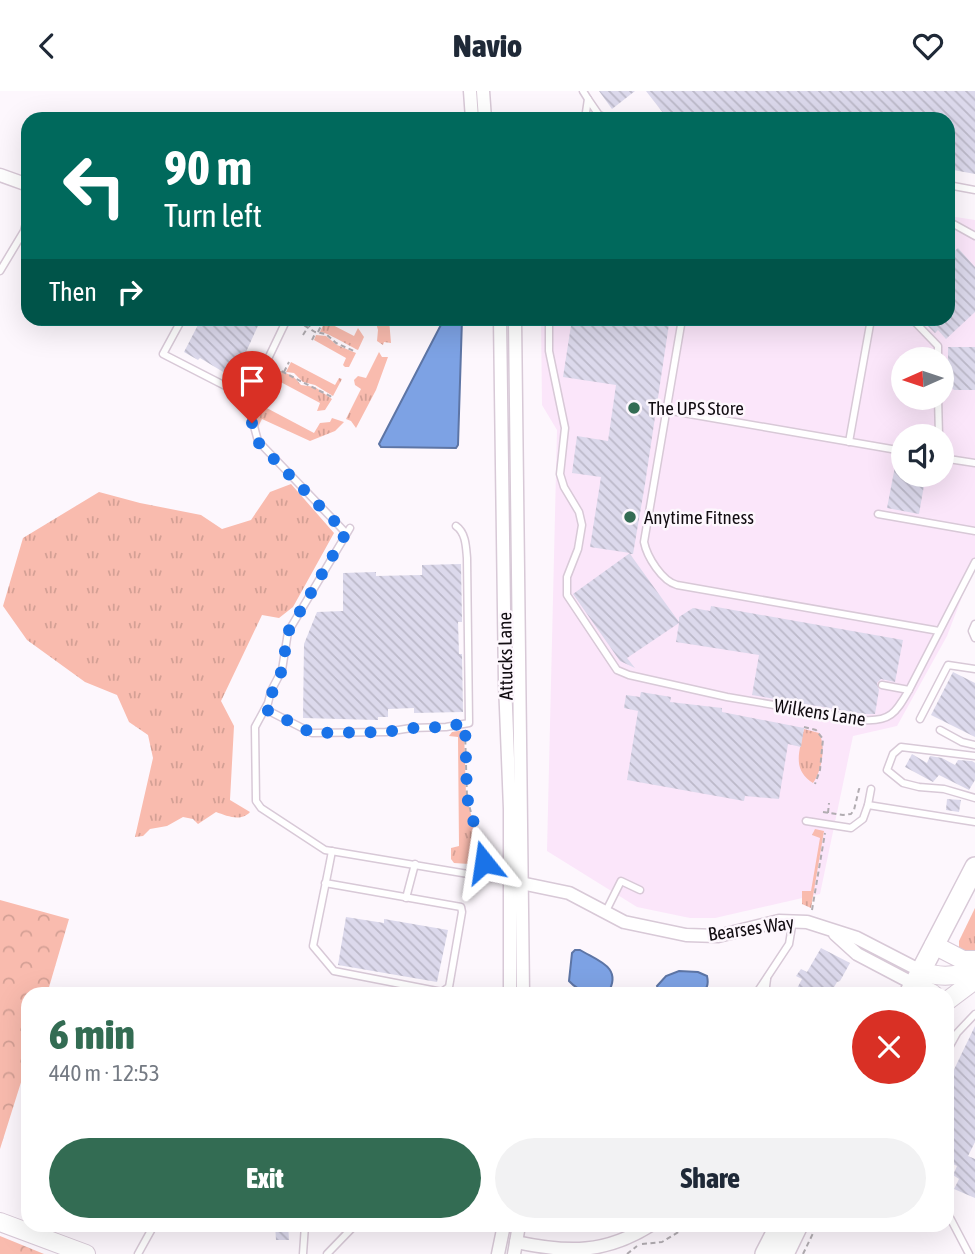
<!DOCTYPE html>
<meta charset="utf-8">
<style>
body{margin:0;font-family:"Asap Condensed",sans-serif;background:#f2f2f3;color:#1f2937;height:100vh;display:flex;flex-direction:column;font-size:26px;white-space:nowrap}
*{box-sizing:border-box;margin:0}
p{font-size:23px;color:#747a83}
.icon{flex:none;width:38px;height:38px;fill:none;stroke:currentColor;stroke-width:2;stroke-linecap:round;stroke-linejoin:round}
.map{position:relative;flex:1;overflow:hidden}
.side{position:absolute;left:21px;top:896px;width:933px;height:245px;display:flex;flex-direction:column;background:#fff;border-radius:21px;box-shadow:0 7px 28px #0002}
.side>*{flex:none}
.hud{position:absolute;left:21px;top:21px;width:934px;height:214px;border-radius:21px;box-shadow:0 7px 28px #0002;background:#00695c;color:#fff;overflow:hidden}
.needle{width:46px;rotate:267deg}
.fabs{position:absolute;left:891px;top:256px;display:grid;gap:14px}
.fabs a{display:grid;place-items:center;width:63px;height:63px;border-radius:50%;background:#fff;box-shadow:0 7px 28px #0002;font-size:35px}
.pin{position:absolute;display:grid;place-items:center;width:60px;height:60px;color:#fff;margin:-72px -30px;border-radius:50% 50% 50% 0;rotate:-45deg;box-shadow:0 0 7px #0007}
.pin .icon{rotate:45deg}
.me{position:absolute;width:77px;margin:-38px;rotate:345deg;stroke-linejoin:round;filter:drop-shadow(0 0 5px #0008)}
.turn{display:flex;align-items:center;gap:24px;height:147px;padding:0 28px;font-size:32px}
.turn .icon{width:91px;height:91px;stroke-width:2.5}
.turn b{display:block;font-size:49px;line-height:60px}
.then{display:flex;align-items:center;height:66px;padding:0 28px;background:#0003;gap:14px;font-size:26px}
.round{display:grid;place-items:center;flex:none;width:74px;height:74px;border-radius:37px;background:#f2f2f3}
.overview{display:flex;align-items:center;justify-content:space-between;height:119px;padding:0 28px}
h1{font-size:42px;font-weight:800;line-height:52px;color:#336c53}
.cta{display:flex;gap:14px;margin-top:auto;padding:14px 28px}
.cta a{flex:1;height:80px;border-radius:42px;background:#336c53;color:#fff;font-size:28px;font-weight:800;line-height:80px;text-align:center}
.cta a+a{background:#f2f2f3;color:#1f2937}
header{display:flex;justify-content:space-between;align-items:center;height:91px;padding:0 28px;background:#fff;font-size:32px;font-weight:800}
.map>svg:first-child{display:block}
</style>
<header><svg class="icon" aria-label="back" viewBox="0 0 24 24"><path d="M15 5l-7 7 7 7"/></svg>Navio<svg class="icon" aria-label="heart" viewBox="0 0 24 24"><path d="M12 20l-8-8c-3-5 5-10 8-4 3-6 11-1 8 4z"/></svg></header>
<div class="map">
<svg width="975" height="1163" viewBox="0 0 975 1163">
<defs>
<pattern id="grass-tufts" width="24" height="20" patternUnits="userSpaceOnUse" patternTransform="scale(1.75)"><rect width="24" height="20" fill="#f9bbae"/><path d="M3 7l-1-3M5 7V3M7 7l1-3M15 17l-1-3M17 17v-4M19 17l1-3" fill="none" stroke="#d4a095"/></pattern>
<pattern id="forest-crowns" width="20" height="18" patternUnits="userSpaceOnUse" patternTransform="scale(1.75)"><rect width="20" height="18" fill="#f9bbae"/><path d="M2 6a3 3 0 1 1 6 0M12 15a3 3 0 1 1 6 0" fill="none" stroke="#d4a095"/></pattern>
<pattern id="building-back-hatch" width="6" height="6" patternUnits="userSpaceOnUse" patternTransform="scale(1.75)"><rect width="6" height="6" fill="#dcd9ec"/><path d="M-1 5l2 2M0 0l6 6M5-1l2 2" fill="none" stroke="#bcb9c9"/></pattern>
</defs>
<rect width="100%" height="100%" fill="#fdf7fd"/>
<path fill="#fbe6fa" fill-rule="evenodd" d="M949,125L975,129V472L947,545L897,635L853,645L820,803L715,827H690L637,816L547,760L557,339L542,314L541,228H948ZM903,268H942V306H903ZM903,345H942V383H903Z"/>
<g fill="url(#grass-tufts)">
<path d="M378,228H389L391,252L384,251L383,254L377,250L378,239L376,232Z"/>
<path d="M325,230L354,245L358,237L364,246L358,259C349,255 327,241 320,241Z"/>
<path d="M316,244L326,245L337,254L356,262L349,276H345L343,274L346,267L314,249Z"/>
<path d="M379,261L382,266H388L376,299L356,337L351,330L346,328L361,298L355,294L354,289L358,285L366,287Z"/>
<path d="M291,271L335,294L339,287L342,288L333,305L315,294L303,291L294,282L286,281Z"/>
<path d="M273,277L293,285L301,294L315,296L332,308L325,319L317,320L320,312L275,288L271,295H268L266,289Z"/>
<path d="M257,303L264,306L261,314L314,342L320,332L330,331L332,327L344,331L335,340L310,350L262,328L258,336L252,311Z"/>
<path d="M291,393L334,442L293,516L279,527L262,524L221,610L234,635L230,709L250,721C241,731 227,725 216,721L198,733L193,728L183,726L167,735L150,738L143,745L135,746L153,667L148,644L129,631L117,604L85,591L27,549L3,515L23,447L99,401L140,412L201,424L222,438L251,429L270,401Z"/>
<path d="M804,638L819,642C826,654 822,680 813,692C791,678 800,660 804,638Z"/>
<path d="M464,639L466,704L484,774L454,772L451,768V757L459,755L458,646L449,645L452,641Z"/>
<path d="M815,738L824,740L811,817L802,813V800H811L820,747L812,744Z"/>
<path d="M975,817V862H966L959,858V850Z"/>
</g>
<g fill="url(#forest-crowns)">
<path d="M0,809L69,828L47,903H28V969L0,1058Z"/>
<path d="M0,1145L44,1163H0Z"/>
</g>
<g fill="#7da2e4" stroke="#5d75a5" stroke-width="2">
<path d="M444,228H462L458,354L456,357L381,356L379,353Z"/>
<path d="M575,859H580C598,870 623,876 608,902C594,905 579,901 569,890L572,862Z"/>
<path d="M679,880L698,881L707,885C709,894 707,898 700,903H660L657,895L666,885Z"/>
</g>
<g fill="url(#building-back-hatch)">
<path d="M599,0H635L612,18Z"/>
<path d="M646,0H975V83L948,78V28H671L667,27Z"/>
<path d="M958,157L975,176V221L946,248L938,239L935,242L921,228H948V166Z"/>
<path d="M201,228H261L241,272L230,285L200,267L198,269L184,261Z"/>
<path d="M572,228H666L665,232L669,233L645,393L633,463H630L679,531V526L693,517L710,520L711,515L903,549L895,591L881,588L877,592L879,599L875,623H864L752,604L759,564L676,551L679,532L627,567L635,577L620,570L573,503L630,462L590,456L601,386L572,382L577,345L608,350L616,294L563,286Z"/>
<path d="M948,256H975V299H954L948,293Z"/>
<path d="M897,365L903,366V383H926L919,423L887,417Z"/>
<path d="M461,473L462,531H458L459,563H462L463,621L414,622V617L388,618V626H378V629L303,627L304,553L317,521L343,520V482L376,481V485L422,484V474Z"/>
<path d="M953,581L975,592V646L931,624Z"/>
<path d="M641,601L671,606L670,611L722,617V621L804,637L801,656L788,653L779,708L745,705L744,710L627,689L638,620L624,617L626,604L640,606Z"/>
<path d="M912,663L927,672L930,665L942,667L955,674L958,669L972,670L975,672V689L969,699L939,684L933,691L905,676Z"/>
<path d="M947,708L961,709L959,721L946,719Z"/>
<path d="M346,826L384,832V828L448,839L437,891L338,874Z"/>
<path d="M821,857L850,872L840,890L837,891L830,903H794L802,888L796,885L801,878L807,881Z"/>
<path d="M975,935V1051L968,1065L975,1068V1107L954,1098L959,1088L953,1084L957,1075L947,1070V1027L952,1014L947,1012V993Z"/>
<path d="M275,1134H288L289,1149H276Z"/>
</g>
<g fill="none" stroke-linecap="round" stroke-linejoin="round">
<g stroke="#d8c9d7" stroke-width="9">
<g id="lane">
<path d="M583,0L588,8L585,28"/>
<path d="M588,8L599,24L609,28"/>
<path d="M948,94L975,99"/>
<path d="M948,130L975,145"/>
<path d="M0,180L24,140L28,124"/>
<path d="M182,228L163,263L241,303L249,301L255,295L287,228"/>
<path d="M549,228V260L565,337L560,383L564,396L579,421L582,434L578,458L567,486V504L617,579L629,584L727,606L863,629C891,631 896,621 909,599L975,471"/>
<path d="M682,228L644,451C647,466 662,490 677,494L939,540"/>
<path d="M912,228L938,255V268"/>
<path d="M245,302L258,350L346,442"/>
<path d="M938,306L939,345"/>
<path d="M666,319L903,360"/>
<path d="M849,351L871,228"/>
<path d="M942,367L975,372"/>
<path d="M878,423L975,440"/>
<path d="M350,437L288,541L282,579L271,600L268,612L255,636L256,710L261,717L325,759L510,790"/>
<path d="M975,533L972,540L975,547"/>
<path d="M882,594L909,599"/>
<path d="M265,618L312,642L386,641L411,637L446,636L469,632L467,467C466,456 466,442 456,435"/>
<path d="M920,628L948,574L975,578"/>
<path d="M940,639L962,651L975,654"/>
<path d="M975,665L901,656L893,663L887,679L903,692L919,696L944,698L975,707"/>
<path d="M868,714L871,698"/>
<path d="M806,730L851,737L863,728L868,714L975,731"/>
<path d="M325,792L461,816L462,821L449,896L442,901L334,880L313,855C319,824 326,792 332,760"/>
<path d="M406,807L415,773"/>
<path d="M605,822L621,790L640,799"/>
<path d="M756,903L789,853L793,829"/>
<path d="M765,903L767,888"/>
<path d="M947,960L957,942L975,923"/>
<path d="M947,1121L969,1163"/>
<path d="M138,1163L154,1134"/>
<path d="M303,1163L305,1134"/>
<path d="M327,1163L355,1134"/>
</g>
</g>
<g stroke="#d8c9d7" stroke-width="15">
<g id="street">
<path d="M470,0L472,28"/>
<path d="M483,0L485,28"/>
<path d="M0,84L28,94"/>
<path d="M500,228L505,592L510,718V903"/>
<path d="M515,228L523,903"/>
<path d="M516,791L569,802L624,831L686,844L718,845L779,830L807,831L857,847L921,880"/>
<path d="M835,843L857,863L914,893"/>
<path d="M516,1151C568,1162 605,1163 651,1134"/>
<path d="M498,1163L504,1134"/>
<path d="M514,1163L519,1134"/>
</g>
</g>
<g stroke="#d8c9d7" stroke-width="20">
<g id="secondary">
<path d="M934,854L963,869H975"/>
<path d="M921,880C939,887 957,886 975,878"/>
<path d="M914,893L933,903"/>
<path d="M947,910L975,889"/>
<path d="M0,1131L86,1163"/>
</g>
</g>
<g stroke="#d8c9d7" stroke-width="22">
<g id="primary">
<path d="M909,903L975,776"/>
<path d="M765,1163L780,1134"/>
<path d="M784,1163L798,1134"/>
</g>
</g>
<g stroke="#b1acb1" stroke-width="2" stroke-dasharray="5 3.5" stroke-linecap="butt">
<path d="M297,230L315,241L326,243L336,252L356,261"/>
<path d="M309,236L313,228"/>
<path d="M318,241L324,229"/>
<path d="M303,244L308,236"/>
<path d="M312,249L315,243"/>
<path d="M274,276C294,287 312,296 332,306"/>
<path d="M284,281L289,271"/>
<path d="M804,636L816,639L823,648L820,679L815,693"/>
<path d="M465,640L467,706L484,772L491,771L496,765"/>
<path d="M823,721L843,724L851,723L854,719L859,698L862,699"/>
<path d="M828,722L829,712"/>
<path d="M812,819L825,742"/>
<path d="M642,1153L662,1151L690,1134"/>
<path d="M627,1163L637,1155"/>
<path d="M803,1163L817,1134"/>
</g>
<use href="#lane" stroke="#fff" stroke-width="6"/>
<use href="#street" stroke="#fff" stroke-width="12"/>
<use href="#secondary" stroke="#fff" stroke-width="18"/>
<use href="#primary" stroke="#fff" stroke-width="19"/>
</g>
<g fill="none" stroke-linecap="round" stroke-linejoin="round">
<path stroke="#1a73e8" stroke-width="12" stroke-dasharray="0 21.6" d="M252,332L258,351L264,358L346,442L288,541L282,579L265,618L312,642L386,641L411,637L446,636L465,632L467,706L484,771"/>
</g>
<g fill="#336c53" stroke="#fdf7fd" stroke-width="2.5">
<circle cx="634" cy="317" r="7"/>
<circle cx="630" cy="426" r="7"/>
</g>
<g text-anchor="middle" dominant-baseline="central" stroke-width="5" stroke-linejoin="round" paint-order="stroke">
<g font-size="19" fill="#120d12" stroke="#fdf7fd" text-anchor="start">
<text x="648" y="317">The UPS Store</text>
<text x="644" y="426">Anytime Fitness</text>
</g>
<g font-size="19" fill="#120d12" stroke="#fdf7fd">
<text transform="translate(505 565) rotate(-91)">Attucks Lane</text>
<text transform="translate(820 621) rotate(9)">Wilkens Lane</text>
<text transform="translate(751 837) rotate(-8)">Bearses Way</text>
</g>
</g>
</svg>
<div class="fabs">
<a><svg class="needle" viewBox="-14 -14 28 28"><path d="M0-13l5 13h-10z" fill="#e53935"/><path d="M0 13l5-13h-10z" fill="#747a83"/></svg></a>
<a><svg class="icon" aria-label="sound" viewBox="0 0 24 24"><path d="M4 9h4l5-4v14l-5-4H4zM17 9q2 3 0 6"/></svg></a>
</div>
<div class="pin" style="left:252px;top:332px;background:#d93025"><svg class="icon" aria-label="arrive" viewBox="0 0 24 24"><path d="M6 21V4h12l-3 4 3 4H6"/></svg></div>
<svg class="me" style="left:484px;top:771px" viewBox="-20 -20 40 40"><path d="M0-17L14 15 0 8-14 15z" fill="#1a73e8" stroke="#fff" stroke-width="4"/></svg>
<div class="hud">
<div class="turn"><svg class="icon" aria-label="left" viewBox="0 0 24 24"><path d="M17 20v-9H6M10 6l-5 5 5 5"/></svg><div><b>90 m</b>Turn left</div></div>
<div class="then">Then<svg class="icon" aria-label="right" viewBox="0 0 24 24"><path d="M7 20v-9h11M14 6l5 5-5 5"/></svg></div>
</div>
<section class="side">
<div class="overview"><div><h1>6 min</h1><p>440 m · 12:53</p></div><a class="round" style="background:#d93025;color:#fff"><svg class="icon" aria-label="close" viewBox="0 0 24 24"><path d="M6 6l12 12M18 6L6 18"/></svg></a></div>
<div class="cta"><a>Exit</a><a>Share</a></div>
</section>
</div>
